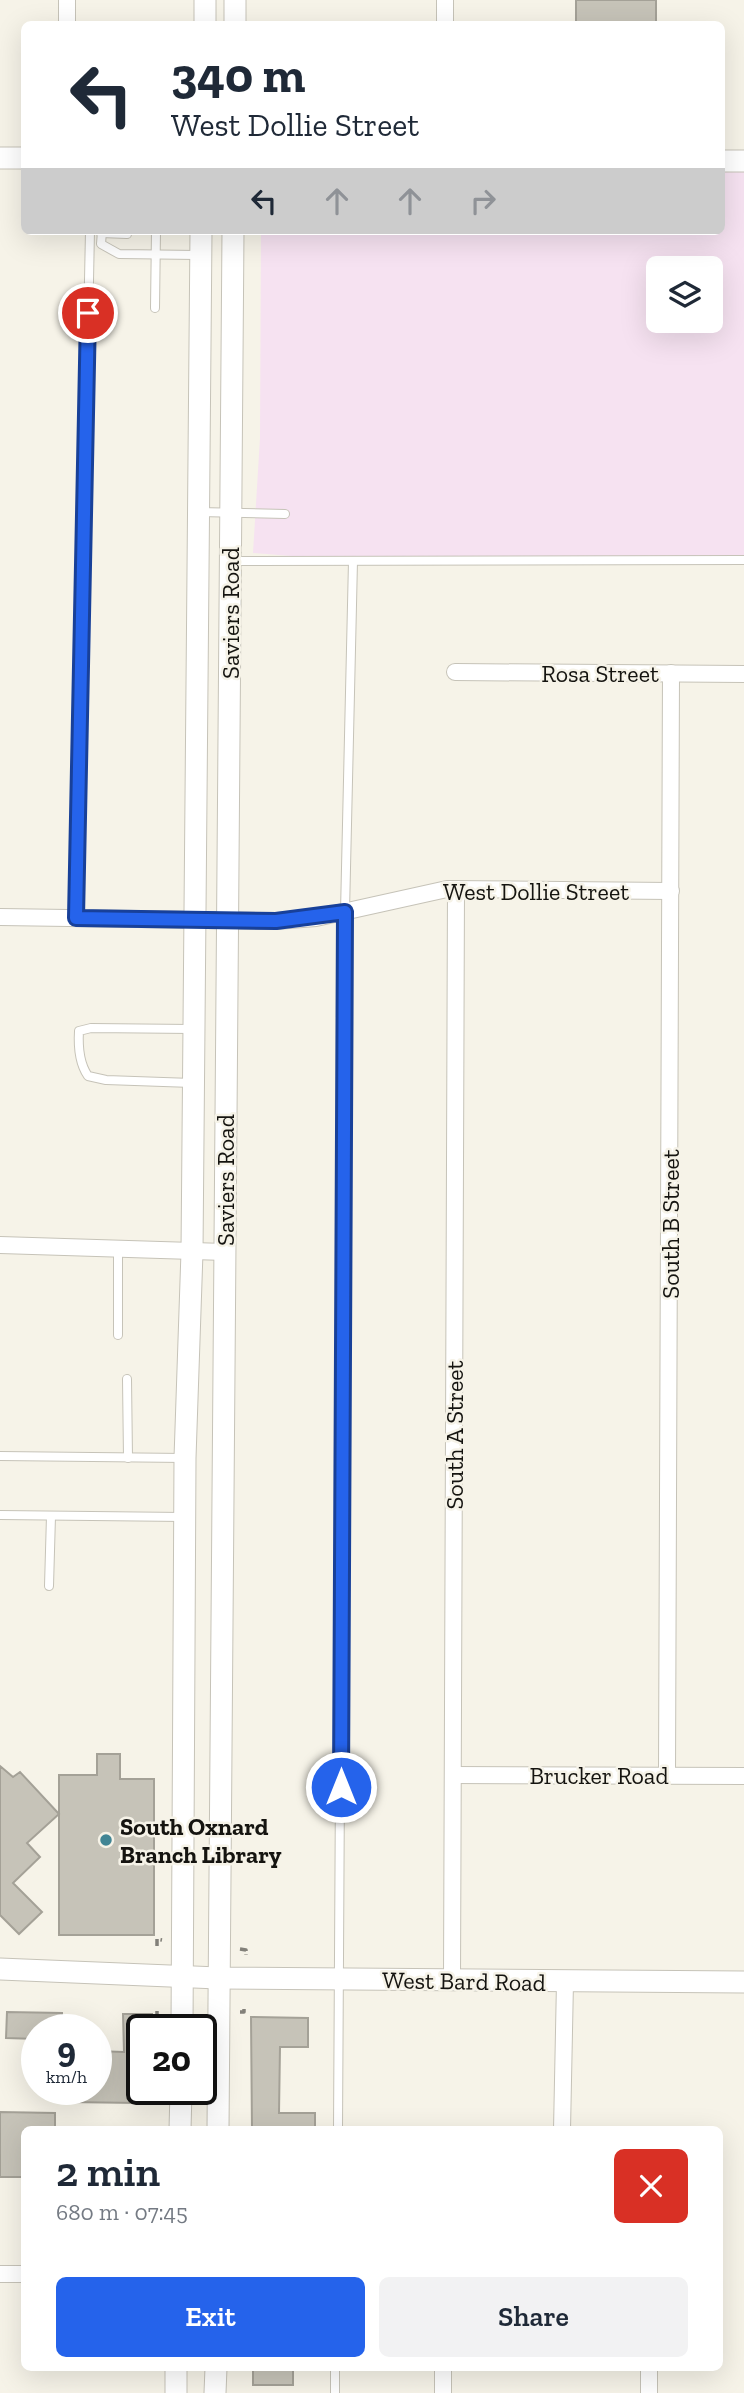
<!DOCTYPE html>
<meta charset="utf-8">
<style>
body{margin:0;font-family:"Zilla Slab",serif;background:#f2f2f3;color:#1f2937;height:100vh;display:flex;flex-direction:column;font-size:26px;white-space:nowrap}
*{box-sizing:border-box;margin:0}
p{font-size:23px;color:#747a83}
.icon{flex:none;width:38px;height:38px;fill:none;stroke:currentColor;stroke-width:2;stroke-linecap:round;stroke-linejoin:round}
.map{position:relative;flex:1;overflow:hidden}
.details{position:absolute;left:21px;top:2126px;width:702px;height:245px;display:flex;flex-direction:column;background:#fff;border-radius:10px;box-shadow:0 7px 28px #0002}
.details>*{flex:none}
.guide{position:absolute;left:21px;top:21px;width:704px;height:214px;border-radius:10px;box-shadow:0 7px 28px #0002;background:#fff;color:#1f2937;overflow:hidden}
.buttons{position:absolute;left:646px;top:256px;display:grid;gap:14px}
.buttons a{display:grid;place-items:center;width:77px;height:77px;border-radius:10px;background:#fff;box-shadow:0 7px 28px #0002;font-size:35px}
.speed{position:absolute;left:21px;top:2014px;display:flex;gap:14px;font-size:35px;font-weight:700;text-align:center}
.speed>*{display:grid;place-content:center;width:91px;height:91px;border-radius:50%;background:#fff;box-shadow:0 7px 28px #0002;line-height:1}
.speed small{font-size:18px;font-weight:400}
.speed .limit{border:4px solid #111;border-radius:10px;background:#fff;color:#111}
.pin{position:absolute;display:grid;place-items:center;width:60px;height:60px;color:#fff;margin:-30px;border:4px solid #fff;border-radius:50%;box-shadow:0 2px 7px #0007}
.me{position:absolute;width:77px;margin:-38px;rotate:0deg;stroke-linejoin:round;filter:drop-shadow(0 0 5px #0008)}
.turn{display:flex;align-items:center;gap:24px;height:147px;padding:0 35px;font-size:32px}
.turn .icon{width:91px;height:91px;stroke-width:2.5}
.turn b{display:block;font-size:49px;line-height:60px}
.lanes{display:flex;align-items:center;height:66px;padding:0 35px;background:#0003;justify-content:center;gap:35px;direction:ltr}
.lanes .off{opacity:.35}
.round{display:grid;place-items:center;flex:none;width:74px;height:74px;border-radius:10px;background:#f2f2f3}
.head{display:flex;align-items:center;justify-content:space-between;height:119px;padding:0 35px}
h1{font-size:42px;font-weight:600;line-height:52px}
.action{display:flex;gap:14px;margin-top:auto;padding:14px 35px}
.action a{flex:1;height:80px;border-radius:10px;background:#2563eb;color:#fff;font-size:28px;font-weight:600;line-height:80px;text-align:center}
.action a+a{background:#f2f2f3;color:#1f2937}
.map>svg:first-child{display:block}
</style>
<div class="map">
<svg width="744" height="2393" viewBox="0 0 744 2393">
<rect width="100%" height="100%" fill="#f6f3e8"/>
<path fill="#f6e2f1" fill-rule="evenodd" d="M721,161H744V560L353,561L253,553L260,438L261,231H721ZM658,268H710V320H658Z"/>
<g fill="#c6c3b8" stroke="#a4a197" stroke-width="2">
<rect x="576" y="0" width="80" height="24"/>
<path d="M97,1754H120V1779H154V1935H59V1775H97Z"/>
<path d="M0,1766L13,1777L20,1772L59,1814L27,1843L40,1857L13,1883L42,1912L19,1934L0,1915Z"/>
<path d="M7,2012L62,2013V2030H37V2039L6,2038Z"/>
<path d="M123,2014H152V2030H142L139,2037L138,2103L67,2102L68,2090H96V2051L124,2052Z"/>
<path d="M251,2017L308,2018V2047H280L279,2113H315V2130H252Z"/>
<path d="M0,2112L55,2113V2130H24V2177H0Z"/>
<rect x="253" y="2368" width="40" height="17"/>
</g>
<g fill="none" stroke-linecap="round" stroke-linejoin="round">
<g stroke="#c6c3b8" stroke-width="10">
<g id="lane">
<path d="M102,231L101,244L119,254L198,255"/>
<path d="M101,233L127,234"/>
<path d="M155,308L156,231"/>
<path d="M199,512L285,514"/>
<path d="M233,561L744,560"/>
<path d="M76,918L90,231"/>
<path d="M192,1083L106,1080L88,1076C79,1063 78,1047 79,1031L91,1028L192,1029"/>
<path d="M118,1249V1335"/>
<path d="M127,1379L128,1458"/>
<path d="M0,1456L185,1458"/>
<path d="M0,1515L184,1517"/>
<path d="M49,1586L51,1516"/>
<path d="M338,2130L345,912L353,561"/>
<path d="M335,2393V2368"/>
</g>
</g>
<g stroke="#c6c3b8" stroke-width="18">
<g id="street">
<path d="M445,0V24"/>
<path d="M67,24V0"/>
<path d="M455,672L744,674"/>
<path d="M0,917L276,921L316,918L447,889L671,891"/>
<path d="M0,1245L225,1252"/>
<path d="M453,1775L744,1776"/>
<path d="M667,1775L671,673"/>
<path d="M452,1980L456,889"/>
<path d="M562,2130L565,1982"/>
<path d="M0,2274H24"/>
<path d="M443,2393V2368"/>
<path d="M649,2393V2368"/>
</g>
</g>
<g stroke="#c6c3b8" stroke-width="23">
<g id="secondary">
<path d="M205,24V0"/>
<path d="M235,24V0"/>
<path d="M0,158H24"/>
<path d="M721,161H744"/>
<path d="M0,1969L218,1978L744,1982"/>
<path d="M182,2030L185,1458L192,1252L201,231"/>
<path d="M180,2130L181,2090"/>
<path d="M218,2130L233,231"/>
<path d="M176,2393V2368"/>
<path d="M215,2393L216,2368"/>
</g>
</g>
<g stroke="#828079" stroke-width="3.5" stroke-dasharray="7 3.5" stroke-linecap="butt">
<path d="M157,1946V1939L162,1940"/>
<path d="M240,1949L246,1950V1955"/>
<path d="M157,2011V2016H162"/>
<path d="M240,2012H244V2008"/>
</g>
<use href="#lane" stroke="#fff" stroke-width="8"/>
<use href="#street" stroke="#fff" stroke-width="16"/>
<use href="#secondary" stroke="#fff" stroke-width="21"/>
</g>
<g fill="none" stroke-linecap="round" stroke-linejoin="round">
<g stroke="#184099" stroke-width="18">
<path id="route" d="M88,313L76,918L276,921L345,912L341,1787"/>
</g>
<use href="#route" stroke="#2563eb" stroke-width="12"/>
</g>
<circle fill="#418594" stroke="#f6f3e8" stroke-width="2.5" cx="106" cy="1840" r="7"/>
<g text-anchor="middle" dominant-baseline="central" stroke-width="5" stroke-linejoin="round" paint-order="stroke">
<g font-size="24" fill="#151410" stroke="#f6f3e8">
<text transform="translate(230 613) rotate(-90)">Saviers Road</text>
<text x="600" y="673">Rosa Street</text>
<text x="536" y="891">West Dollie Street</text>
<text transform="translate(225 1180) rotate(-90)">Saviers Road</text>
<text transform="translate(670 1224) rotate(-90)">South B Street</text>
<text transform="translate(454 1435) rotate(-90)">South A Street</text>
<text x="599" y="1775">Brucker Road</text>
<text transform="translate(464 1981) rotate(1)">West Bard Road</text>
</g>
<g font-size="24" font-weight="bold" fill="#151410" stroke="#f6f3e8" text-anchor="start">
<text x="120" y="1826">South Oxnard<tspan x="120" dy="28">Branch Library</tspan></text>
</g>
</g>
</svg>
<div class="buttons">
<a><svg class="icon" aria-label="layers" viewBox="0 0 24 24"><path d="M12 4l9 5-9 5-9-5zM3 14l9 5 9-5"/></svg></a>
</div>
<div class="speed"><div>9<small>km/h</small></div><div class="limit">20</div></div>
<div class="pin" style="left:88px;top:313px;background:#d93025"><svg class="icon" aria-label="arrive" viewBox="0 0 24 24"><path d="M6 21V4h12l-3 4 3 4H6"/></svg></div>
<svg class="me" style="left:341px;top:1787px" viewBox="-20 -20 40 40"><circle r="17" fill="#2563eb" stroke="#fff" stroke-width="3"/><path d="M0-11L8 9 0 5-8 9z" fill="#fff"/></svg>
<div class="guide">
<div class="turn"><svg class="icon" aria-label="left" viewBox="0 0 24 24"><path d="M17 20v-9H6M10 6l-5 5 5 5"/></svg><div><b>340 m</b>West Dollie Street</div></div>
<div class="lanes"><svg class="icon" aria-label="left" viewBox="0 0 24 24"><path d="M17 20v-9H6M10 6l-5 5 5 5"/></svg><svg class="icon off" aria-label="ahead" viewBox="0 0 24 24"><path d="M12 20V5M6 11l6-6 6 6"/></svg><svg class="icon off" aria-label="ahead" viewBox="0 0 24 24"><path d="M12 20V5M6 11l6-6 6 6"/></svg><svg class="icon off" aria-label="right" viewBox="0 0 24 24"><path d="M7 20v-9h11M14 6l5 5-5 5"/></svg></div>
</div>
<section class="details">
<div class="head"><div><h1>2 min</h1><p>680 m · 07:45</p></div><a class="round" style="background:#d93025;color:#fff"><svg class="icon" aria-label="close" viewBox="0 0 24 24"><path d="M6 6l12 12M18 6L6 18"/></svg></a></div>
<div class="action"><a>Exit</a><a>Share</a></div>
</section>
</div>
